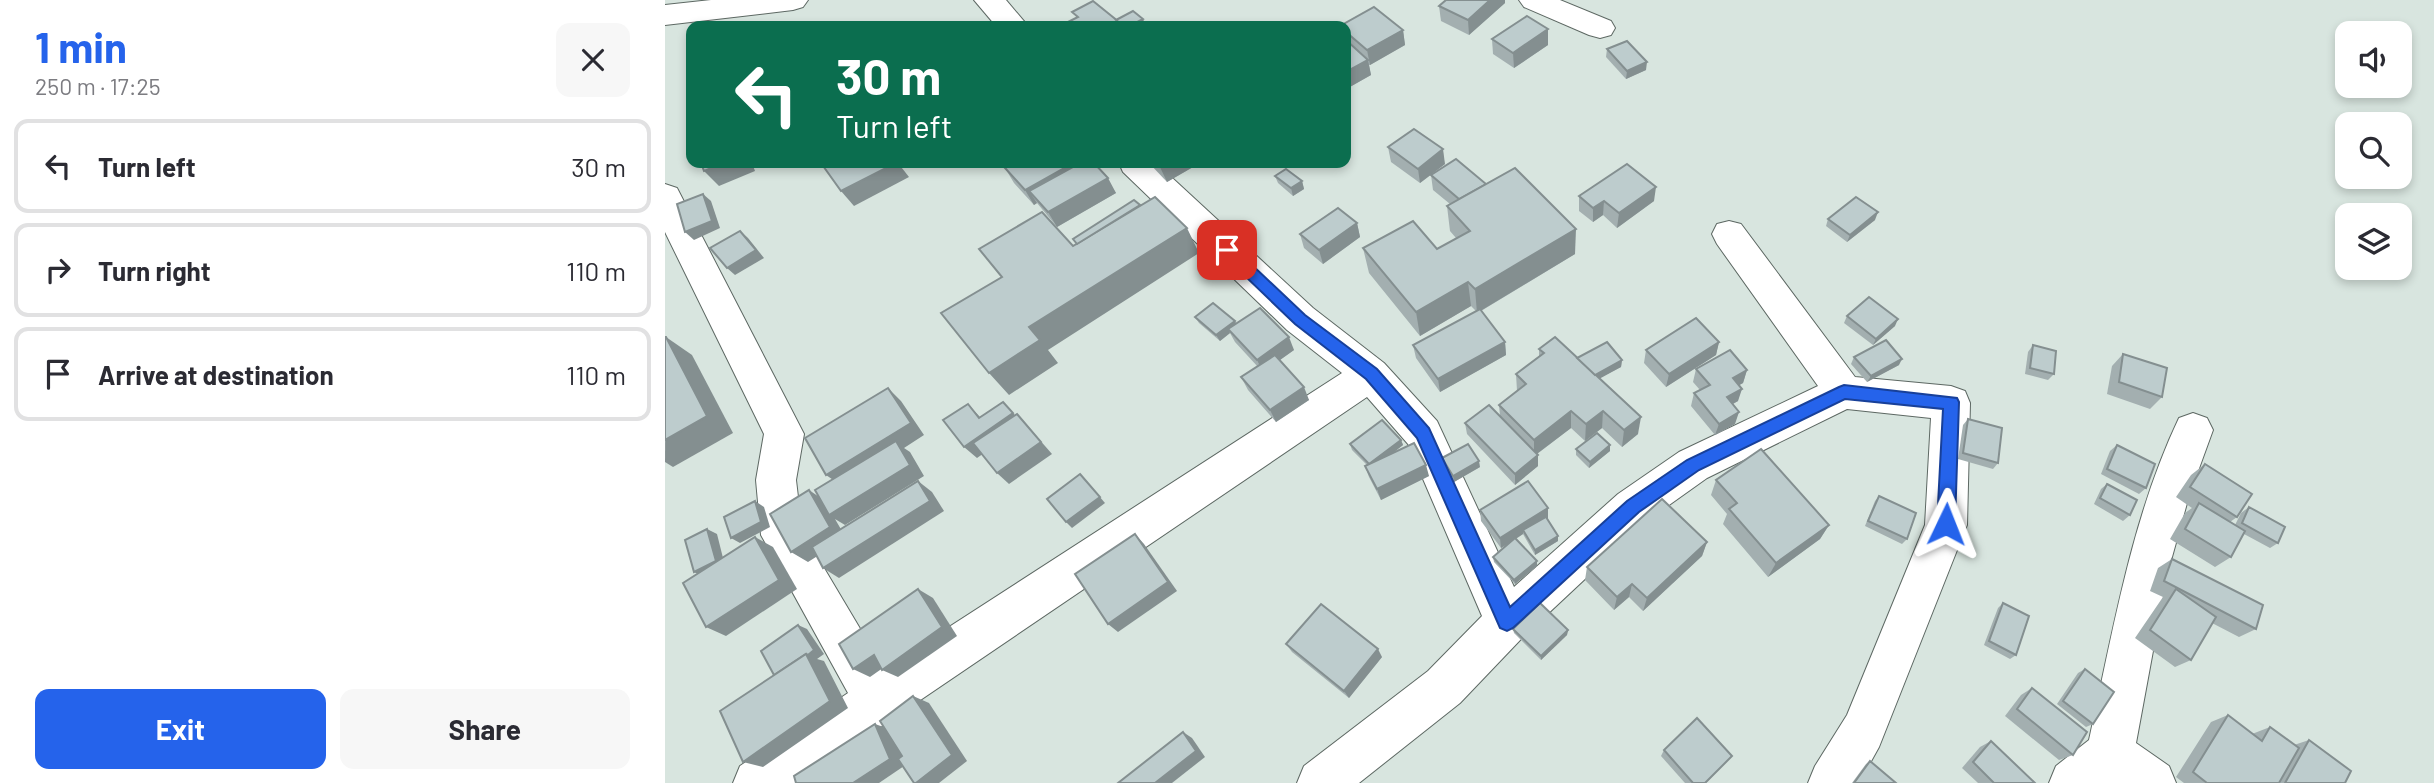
<!DOCTYPE html>
<meta charset="utf-8">
<style>
body{margin:0;font-family:Barlow,sans-serif;background:#f7f7f7;color:#2b2b33;height:100vh;display:flex;flex-direction:column;font-size:26px;white-space:nowrap}
*{box-sizing:border-box;margin:0}
p{font-size:23px;color:#7c7c81}
.icon{flex:none;width:38px;height:38px;fill:none;stroke:currentColor;stroke-width:2;stroke-linecap:round;stroke-linejoin:round}
.map{position:relative;flex:1;overflow:hidden}
.panel{display:flex;flex-direction:column;background:#fff;width:665px}
.panel>*{flex:none}
.top-card{position:absolute;left:21px;top:21px;width:665px;height:147px;border-radius:14px;box-shadow:0 4px 10px #0003;background:#0b6e4f;color:#fff;overflow:hidden}
.controls{position:absolute;left:1670px;top:21px;display:grid;gap:14px}
.controls a{display:grid;place-items:center;width:77px;height:77px;border-radius:14px;background:#fff;box-shadow:0 4px 10px #0003;font-size:35px}
.pin{position:absolute;display:grid;place-items:center;width:60px;height:60px;color:#fff;margin:-30px;border-radius:14px;box-shadow:0 4px 10px #0006}
.me{position:absolute;width:77px;margin:-38px;rotate:2deg;stroke-linejoin:round;filter:drop-shadow(0 0 5px #0008)}
.turn{display:flex;align-items:center;gap:24px;height:147px;padding:0 35px;font-size:32px}
.turn .icon{width:91px;height:91px;stroke-width:2.5}
.turn b{display:block;font-size:49px;line-height:60px}
.round{display:grid;place-items:center;flex:none;width:74px;height:74px;border-radius:14px;background:#f7f7f7}
.summary{display:flex;align-items:center;justify-content:space-between;height:119px;padding:0 35px}
h1{font-size:42px;font-weight:700;line-height:52px;color:#2563eb}
.primary-button{display:flex;gap:14px;margin-top:auto;padding:14px 35px}
.primary-button a{flex:1;height:80px;border-radius:14px;background:#2563eb;color:#fff;font-size:28px;font-weight:700;line-height:80px;text-align:center}
.primary-button a+a{background:#f7f7f7;color:#2b2b33}
ul{padding:0;list-style:none}
li{display:flex;align-items:center;gap:21px;height:94px;margin:0 14px 10px;padding:0 21px;border:4px solid #e1e1e2;border-radius:14px}
li div{flex:1}
li b{display:block;font-size:26px}
li em{font-style:normal}
main{display:flex;flex:1;min-height:0}
.map>svg:first-child{display:block}
</style>
<main>
<section class="panel">
<div class="summary"><div><h1>1 min</h1><p>250 m · 17:25</p></div><a class="round"><svg class="icon" aria-label="close" viewBox="0 0 24 24"><path d="M6 6l12 12M18 6L6 18"/></svg></a></div>
<ul>
<li><svg class="icon" aria-label="left" viewBox="0 0 24 24"><path d="M17 20v-9H6M10 6l-5 5 5 5"/></svg><div><b>Turn left</b></div><em>30 m</em></li>
<li><svg class="icon" aria-label="right" viewBox="0 0 24 24"><path d="M7 20v-9h11M14 6l5 5-5 5"/></svg><div><b>Turn right</b></div><em>110 m</em></li>
<li><svg class="icon" aria-label="arrive" viewBox="0 0 24 24"><path d="M6 21V4h12l-3 4 3 4H6"/></svg><div><b>Arrive at destination</b></div><em>110 m</em></li>
</ul>
<div class="primary-button"><a>Exit</a><a>Share</a></div>
</section>
<div class="map">
<svg width="1769" height="783" viewBox="0 0 1769 783">
<rect width="100%" height="100%" fill="#d8e5df"/>
<g fill="none" stroke-linecap="round" stroke-linejoin="round">
<g stroke="#5d6863" stroke-width="2">
<g id="street">
<path d="M309,0H341L363,26H331Z"/>
<path d="M854,0H895L946,21L950,28L946,35L935,38L924,35L859,7Z"/>
<path d="M454,163H491L648,308L719,363L772,421L849,587L953,494L1014,452L1153,386L1052,244L1047,234L1052,224L1064,221L1076,224L1190,377L1286,386L1300,391L1305,403L1302,525L1214,747L1194,783H1143L1150,766L1182,715L1260,525L1266,418L1182,409L1042,478L983,520L858,637L795,703L694,783H632L639,766L763,671L817,616L743,444L702,397L133,783H68L75,766L183,693L96,535L91,480L99,434L0,232V184L12,188L139,434L131,480L137,531L219,669L677,373L622,330L458,172Z"/>
<path d="M1528,413L1542,418L1548,430L1524,496L1502,575L1471,743L1504,766L1511,783H1384L1391,766L1424,740C1448,632 1466,519 1514,418Z"/>
</g>
</g>
<g stroke="#5d6863" stroke-width="2">
<path id="secondary" d="M46,0H143L138,7L128,10L0,25V5Z"/>
</g>
<use href="#street" fill="#fff" fill-rule="evenodd"/>
<use href="#secondary" fill="#fff" fill-rule="evenodd"/>
</g>
<g fill="#a3afb0">
<path d="M840,3L804,35L776,21L774,6Z"/>
<path d="M681,26L738,30L740,45L705,65H704L706,75L683,88L681,87Z"/>
<path d="M883,29V45L849,68L828,54L827,39Z"/>
<path d="M942,49L981,70L961,79L941,57Z"/>
<path d="M723,147L780,164L755,183L726,162Z"/>
<path d="M484,163H535L502,182Z"/>
<path d="M340,168H434L451,193L392,227L372,203L369,205L349,183Z"/>
<path d="M766,175L821,184L910,254L816,311L840,342L841,355L775,392L751,358L748,345L811,311L806,306L755,336L704,273L698,248L772,249L791,238L785,231L782,206L785,204L768,190Z"/>
<path d="M610,176L637,181L639,189L628,196L613,183Z"/>
<path d="M914,196L989,201L952,228L938,215L928,222L914,211Z"/>
<path d="M1163,219L1210,220L1182,242L1161,226Z"/>
<path d="M692,223L695,237L658,264L639,248L635,234Z"/>
<path d="M1182,316L1230,326L1208,345L1179,323Z"/>
<path d="M530,317L570,321L571,324L629,350L615,360L644,400L611,422L583,390L576,377L593,367L570,342L565,333L555,341L534,323Z"/>
<path d="M1054,342L1051,355L1001,387L979,363L981,350Z"/>
<path d="M1368,345L1389,374L1383,380L1360,374L1363,352Z"/>
<path d="M874,349L912,358L957,360L956,367L934,378L973,434L957,447L937,428L920,441L906,428L872,454L873,466L850,485L802,434L800,423L835,416L834,405L852,391L851,374L874,356Z"/>
<path d="M1458,354L1497,397L1485,409L1442,394L1447,366Z"/>
<path d="M1189,357L1234,365L1202,382L1186,364Z"/>
<path d="M1031,369L1082,370L1078,383L1074,385L1073,401L1068,404L1070,424L1050,435L1026,406L1029,393L1035,390L1028,382Z"/>
<path d="M1303,419L1333,463L1328,469L1293,459L1298,425Z"/>
<path d="M736,440L738,445L729,452L764,476L716,500L704,477L700,466L702,465L687,450L685,444Z"/>
<path d="M945,445V451L924,468L911,455V449Z"/>
<path d="M1452,445L1481,488L1474,494L1436,474L1445,451Z"/>
<path d="M777,458L815,467L789,482L778,464Z"/>
<path d="M1540,464L1572,517L1565,522L1570,525L1576,513L1584,507L1613,543L1605,548L1579,534L1566,557L1550,567L1505,539L1520,513L1527,508L1511,497L1526,475Z"/>
<path d="M1051,480L1164,525L1155,539L1103,577L1058,524L1062,514L1046,495Z"/>
<path d="M1442,484L1465,515L1458,521L1429,504L1436,489Z"/>
<path d="M1214,496L1242,539L1237,544L1200,526L1210,501Z"/>
<path d="M883,508V518L882,519L893,536V541L870,555L858,534L851,539L872,566L850,584L829,562L828,557L845,543L836,548L816,521L815,510Z"/>
<path d="M1042,542L1037,556L978,611L964,597L949,610L920,580L922,567Z"/>
<path d="M1507,559L1591,629L1574,637L1547,623L1526,660L1510,667L1470,638L1498,597L1485,591L1493,568Z"/>
<path d="M1338,603L1351,655L1345,659L1319,645L1333,608Z"/>
<path d="M848,629L903,630L902,635L876,660L849,633Z"/>
<path d="M621,644L717,657L684,698L627,652Z"/>
<path d="M1420,669L1428,724L1421,727L1392,704L1413,673Z"/>
<path d="M1367,688L1408,755L1394,760L1340,716L1356,695Z"/>
<path d="M1563,715L1587,734L1605,727L1629,745L1644,740L1680,783H1519L1511,777L1546,722Z"/>
<path d="M1326,741L1370,783H1313L1297,768L1315,747Z"/>
<path d="M999,750L1062,761L1041,783H1020L996,756Z"/>
<path d="M1205,761L1231,783H1187L1201,764Z"/>
</g>
<g fill="#848f90">
<path d="M825,0H840V3L804,35L803,20Z"/>
<path d="M478,19L481,26H465Z"/>
<path d="M883,29V45L849,68L848,53Z"/>
<path d="M738,30L740,45L705,65L702,50Z"/>
<path d="M703,60L706,75L683,88L681,80V72Z"/>
<path d="M982,62L981,70L961,79L962,71Z"/>
<path d="M778,149L780,164L755,183L753,169Z"/>
<path d="M59,163H87L90,171L54,186L39,171Z"/>
<path d="M231,163H233L244,177L189,206L176,191Z"/>
<path d="M408,163H431L434,168L364,191L372,203L369,205L360,190Z"/>
<path d="M503,163H535L502,182L495,167Z"/>
<path d="M443,178L451,193L392,227L383,212Z"/>
<path d="M637,181L639,189L628,196L626,188Z"/>
<path d="M991,187L989,201L952,228L954,213Z"/>
<path d="M38,194L46,201L55,228L29,240L20,232Z"/>
<path d="M939,201L938,215L928,222V208Z"/>
<path d="M1213,212L1210,220L1182,242L1185,235Z"/>
<path d="M692,223L695,237L658,264L654,250Z"/>
<path d="M522,228L534,253L383,350L393,363L344,395L324,373L364,327Z"/>
<path d="M911,229L910,254L812,313L810,289Z"/>
<path d="M75,231L83,238L99,258L70,275L62,268Z"/>
<path d="M803,282L806,306L755,336L751,312Z"/>
<path d="M1233,319L1230,326L1208,345L1211,339Z"/>
<path d="M570,321L573,328L563,329L565,333L555,341L551,335Z"/>
<path d="M1,337L27,355L68,433L8,467L0,462Z"/>
<path d="M624,337L629,350L598,372L592,360Z"/>
<path d="M840,342L841,355L775,392L773,379Z"/>
<path d="M1054,342L1051,355L1001,387L1004,374Z"/>
<path d="M1237,359L1234,365L1202,382L1206,376Z"/>
<path d="M957,360L956,367L923,385V378Z"/>
<path d="M1082,370L1078,383L1064,391L1068,378Z"/>
<path d="M639,387L644,400L611,422L605,410Z"/>
<path d="M223,388L236,401L259,435L239,448L245,452L259,476L180,525L170,519L181,538L143,562L126,552L144,490L160,501L177,486L161,475Z"/>
<path d="M1077,389L1073,401L1058,409L1062,397Z"/>
<path d="M338,402L359,425L312,458L299,447L314,418L303,404L326,429Z"/>
<path d="M906,411V428L869,456V440Z"/>
<path d="M938,411L937,428L920,441L921,424Z"/>
<path d="M1074,412L1070,424L1050,435L1054,424Z"/>
<path d="M352,414L387,454L344,484L332,473Z"/>
<path d="M976,417L973,434L957,447L959,430Z"/>
<path d="M736,440L738,445L706,470L704,464Z"/>
<path d="M945,445V451L924,468L925,462Z"/>
<path d="M873,455V466L850,485V474Z"/>
<path d="M814,461L815,467L789,482L788,476Z"/>
<path d="M761,465L764,476L716,500L712,489Z"/>
<path d="M415,474L440,503L407,528L401,522Z"/>
<path d="M253,481L267,492L279,511L174,578L158,568Z"/>
<path d="M90,501L99,507L105,527L75,543L66,538Z"/>
<path d="M883,508V518L860,533L858,530V534L836,548L835,538Z"/>
<path d="M1164,525L1155,539L1103,577L1111,563Z"/>
<path d="M42,529L52,534L60,566L39,577L29,572Z"/>
<path d="M470,534L479,544L512,591L453,632L443,624Z"/>
<path d="M893,536V541L870,555V550Z"/>
<path d="M90,537L108,547L132,589L61,636L41,627Z"/>
<path d="M1042,542L1037,556L978,611L982,598Z"/>
<path d="M872,561V566L850,584L849,580Z"/>
<path d="M967,584L964,597L949,610L952,597Z"/>
<path d="M253,589L268,598L292,636L233,677L217,670Z"/>
<path d="M133,625L142,629L159,654L152,659L159,661L183,708L98,767L78,762Z"/>
<path d="M903,630L902,635L876,660V656Z"/>
<path d="M713,649L717,657L684,698L679,691Z"/>
<path d="M209,655L225,663L205,677L188,669Z"/>
<path d="M248,696L264,703L302,761L274,783H251Z"/>
<path d="M210,724L227,730L242,764L214,783H188Z"/>
<path d="M518,732L527,738L540,757L507,783H490Z"/>
</g>
<g fill="#bdcccd" stroke="#848f90" stroke-width="2">
<path d="M781,0H825L803,20L774,6Z"/>
<path d="M428,1L459,26H395L413,17L407,12Z"/>
<path d="M709,7L738,30L702,50L681,32V26H675Z"/>
<path d="M468,11L478,19L465,26H459L451,20Z"/>
<path d="M862,16L883,29L848,53L827,39Z"/>
<path d="M681,40L703,60L681,72Z"/>
<path d="M962,41L982,62L962,71L942,49Z"/>
<path d="M749,129L778,149L753,169L723,147Z"/>
<path d="M791,159L821,184L794,199L766,175Z"/>
<path d="M36,163H59L39,171Z"/>
<path d="M156,163H231L176,191Z"/>
<path d="M350,163H408L360,190L340,168Z"/>
<path d="M415,163H429L443,178L383,212L364,191Z"/>
<path d="M491,163H503L495,167Z"/>
<path d="M962,164L991,187L954,213L939,201L928,208L914,196Z"/>
<path d="M850,168L911,229L810,289L803,282L751,312L698,248L748,221L772,249L805,231L782,206Z"/>
<path d="M621,169L637,181L626,188L610,176Z"/>
<path d="M38,194L47,221L20,232L12,204Z"/>
<path d="M490,197L522,228L364,327L375,340L324,373L276,313L337,277L314,249L377,212L408,246Z"/>
<path d="M1191,197L1213,212L1185,235L1163,219Z"/>
<path d="M469,200L475,205L412,244L408,239Z"/>
<path d="M673,208L692,223L654,250L635,234Z"/>
<path d="M75,231L91,250L62,268L45,248Z"/>
<path d="M1204,297L1233,319L1211,339L1182,316Z"/>
<path d="M548,303L570,321L551,335L530,317Z"/>
<path d="M595,308L624,337L592,360L563,329Z"/>
<path d="M815,309L840,342L773,379L748,345Z"/>
<path d="M1031,318L1054,342L1004,374L981,350Z"/>
<path d="M0,337H1L42,416L0,440Z"/>
<path d="M890,337L976,417L959,430L938,411L921,424L906,411L869,440L834,405L861,384L851,374L879,353L874,349Z"/>
<path d="M1221,340L1237,359L1206,376L1189,357Z"/>
<path d="M942,342L957,360L930,375L912,358Z"/>
<path d="M1368,345L1391,351L1389,374L1365,368Z"/>
<path d="M1065,350L1082,370L1068,378L1077,389L1062,397L1074,412L1054,424L1029,393L1045,385L1031,369Z"/>
<path d="M1458,354L1502,368L1497,397L1454,382Z"/>
<path d="M610,355L639,387L605,410L576,377Z"/>
<path d="M223,388L246,423L161,475L140,438Z"/>
<path d="M338,402L348,413L299,447L278,420L303,404L314,418Z"/>
<path d="M824,405L873,455L850,474L800,423Z"/>
<path d="M352,414L376,442L332,473L308,443Z"/>
<path d="M1303,419L1337,428L1333,463L1298,453Z"/>
<path d="M717,420L736,440L704,464L685,444Z"/>
<path d="M932,433L945,445L925,462L911,449Z"/>
<path d="M231,441L245,465L164,515L150,490Z"/>
<path d="M749,443L761,465L712,489L700,466Z"/>
<path d="M803,444L814,461L788,476L777,458Z"/>
<path d="M1452,445L1490,464L1481,488L1442,469Z"/>
<path d="M1096,449L1164,525L1111,563L1064,509L1072,503L1051,480Z"/>
<path d="M1540,464L1587,494L1572,517L1525,487Z"/>
<path d="M415,474L435,497L401,522L382,499Z"/>
<path d="M253,481L265,501L158,568L147,547Z"/>
<path d="M863,481L883,508L835,538L815,510Z"/>
<path d="M1442,484L1472,500L1465,515L1435,498Z"/>
<path d="M144,490L165,527L126,552L105,514Z"/>
<path d="M1214,496L1251,513L1242,539L1203,521Z"/>
<path d="M997,499L1042,542L982,598L967,584L952,597L922,567Z"/>
<path d="M90,501L96,522L66,538L59,517Z"/>
<path d="M1534,503L1580,531L1566,557L1520,529Z"/>
<path d="M1584,507L1620,527L1613,543L1577,523Z"/>
<path d="M881,517L893,536L870,550L858,530Z"/>
<path d="M42,529L51,561L29,572L20,540Z"/>
<path d="M470,534L503,582L443,624L410,574Z"/>
<path d="M90,537L114,580L41,627L18,583Z"/>
<path d="M850,538L872,561L849,580L828,557Z"/>
<path d="M1507,559L1598,605L1591,629L1499,581Z"/>
<path d="M253,589L277,627L217,670L209,655L188,669L174,644Z"/>
<path d="M1511,589L1551,617L1526,660L1485,630Z"/>
<path d="M875,603L903,630L876,656L848,629Z"/>
<path d="M1338,603L1364,616L1351,655L1324,641Z"/>
<path d="M656,604L713,649L679,691L621,644Z"/>
<path d="M133,625L149,650L143,655L141,654L109,675L96,651Z"/>
<path d="M141,654L165,701L78,762L55,711Z"/>
<path d="M1420,669L1449,692L1428,724L1398,701Z"/>
<path d="M1367,688L1422,732L1408,755L1352,709Z"/>
<path d="M248,696L287,755L251,783H249L233,759L237,756L215,721Z"/>
<path d="M1563,715L1597,741L1605,727L1634,748L1614,783H1542L1528,772Z"/>
<path d="M1032,718L1067,756L1040,783H1028L999,750Z"/>
<path d="M210,724L225,759L188,783H131L129,776Z"/>
<path d="M518,732L531,751L490,783H453Z"/>
<path d="M1644,740L1686,771L1680,783H1620Z"/>
<path d="M1326,741L1370,783H1329L1308,762Z"/>
<path d="M1205,761L1231,783H1189Z"/>
</g>
<path fill="#2563eb" stroke="#184099" stroke-width="2" d="M562,244L567,246L640,315L712,369L764,428L845,607L962,501L1022,460L1174,387L1179,385L1292,398L1294,402L1290,524L1287,530L1281,532L1275,530L1272,524L1278,409L1180,399L1034,470L974,512L848,628L842,631L835,628L752,438L701,379L630,324L557,254L555,250L557,246Z"/>
</svg>
<div class="controls">
<a><svg class="icon" aria-label="sound" viewBox="0 0 24 24"><path d="M4 9h4l5-4v14l-5-4H4zM17 9q2 3 0 6"/></svg></a>
<a><svg class="icon" aria-label="search" viewBox="0 0 24 24"><circle cx="10" cy="10" r="6"/><path d="M15 15l6 6"/></svg></a>
<a><svg class="icon" aria-label="layers" viewBox="0 0 24 24"><path d="M12 4l9 5-9 5-9-5zM3 14l9 5 9-5"/></svg></a>
</div>
<div class="pin" style="left:562px;top:250px;background:#d93025"><svg class="icon" aria-label="arrive" viewBox="0 0 24 24"><path d="M6 21V4h12l-3 4 3 4H6"/></svg></div>
<svg class="me" style="left:1281px;top:524px" viewBox="-20 -20 40 40"><path d="M0-17L14 15 0 8-14 15z" fill="#2563eb" stroke="#fff" stroke-width="4"/></svg>
<div class="top-card">
<div class="turn"><svg class="icon" aria-label="left" viewBox="0 0 24 24"><path d="M17 20v-9H6M10 6l-5 5 5 5"/></svg><div><b>30 m</b>Turn left</div></div>
</div>
</div>
</main>
